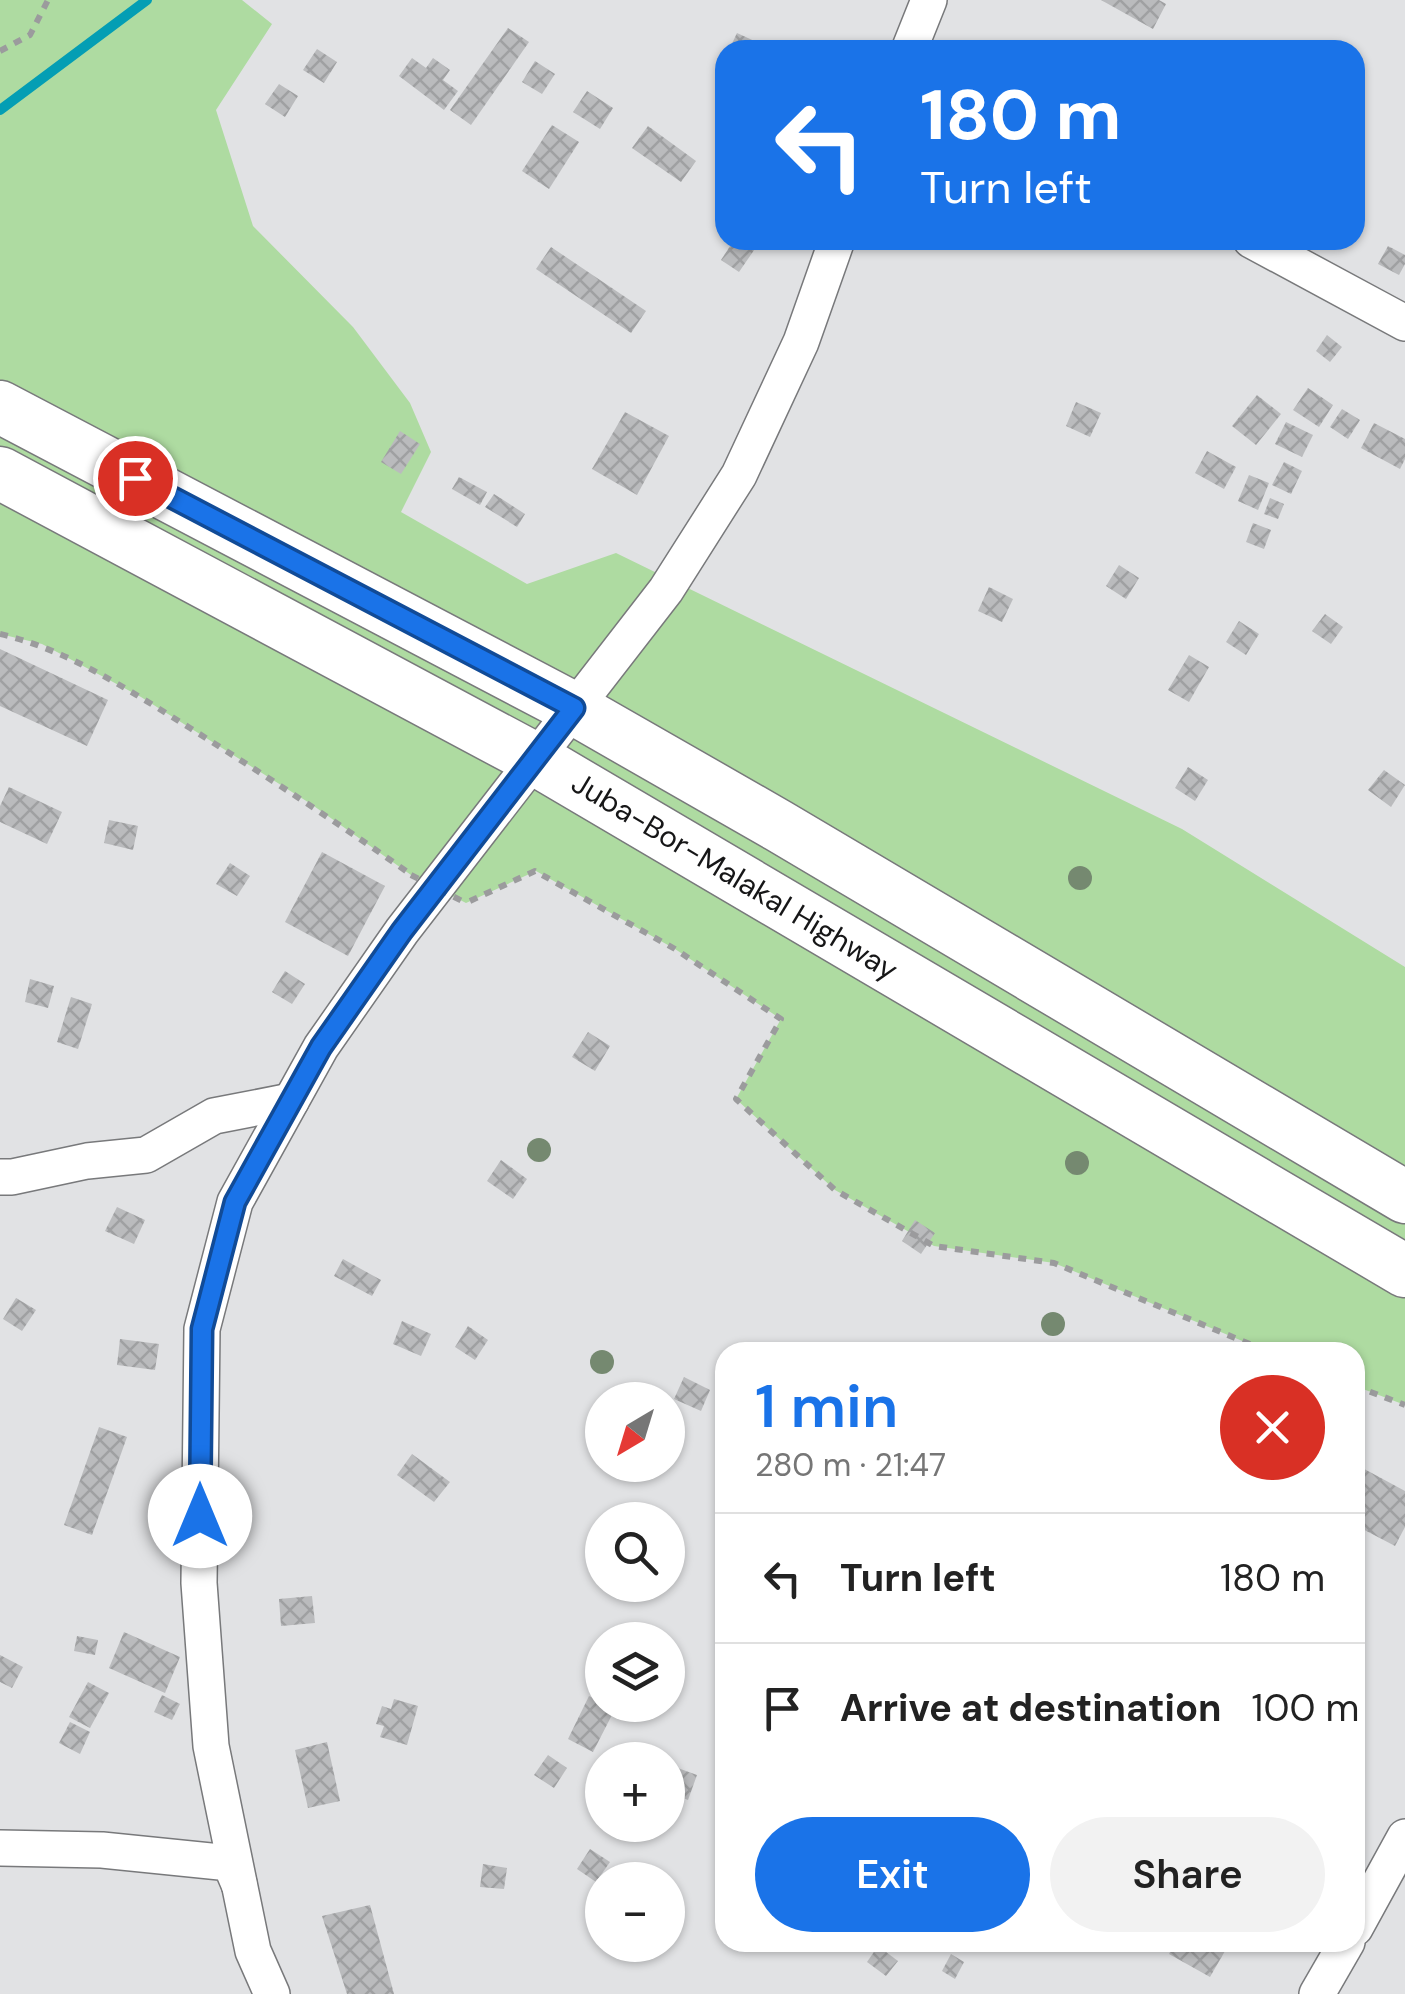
<!DOCTYPE html>
<meta charset="utf-8">
<style>
body{margin:0;font-family:"DM Sans",sans-serif;background:#f2f2f2;color:#222;height:100vh;display:flex;flex-direction:column;font-size:38px;white-space:nowrap}
*{box-sizing:border-box;margin:0}
p{font-size:32px;color:#767676}
.icon{flex:none;width:55px;height:55px;fill:none;stroke:currentColor;stroke-width:2;stroke-linecap:round;stroke-linejoin:round}
.map{position:relative;flex:1;overflow:hidden}
.details{position:absolute;left:715px;top:1342px;width:650px;height:610px;display:flex;flex-direction:column;background:#fff;border-radius:30px;box-shadow:0 2px 8px #0004}
.details>*{flex:none}
.hud{position:absolute;left:715px;top:40px;width:650px;height:210px;border-radius:30px;box-shadow:0 2px 8px #0004;background:#1a73e8;color:#fff;overflow:hidden}
.needle{width:65px;rotate:218deg}
.controls{position:absolute;left:585px;top:1382px;display:grid;gap:20px}
.controls a{display:grid;place-items:center;width:100px;height:100px;border-radius:50%;background:#fff;box-shadow:0 2px 8px #0004;font-size:50px}
.pin{position:absolute;display:grid;place-items:center;width:85px;height:85px;color:#fff;margin:-42px;border:5px solid #fff;border-radius:50%;box-shadow:0 2px 10px #0007}
.me{position:absolute;width:110px;margin:-55px;rotate:0deg;stroke-linejoin:round;filter:drop-shadow(0 0 8px #0008)}
.turn{display:flex;align-items:center;gap:35px;height:210px;padding:0 40px;font-size:45px}
.turn .icon{width:130px;height:130px;stroke-width:2.5}
.turn b{display:block;font-size:70px;line-height:85px}
.round{display:grid;place-items:center;flex:none;width:105px;height:105px;border-radius:52px;background:#f2f2f2}
.overview{display:flex;align-items:center;justify-content:space-between;height:170px;padding:0 40px}
h1{font-size:60px;font-weight:600;line-height:75px;color:#1a73e8}
.action{display:flex;gap:20px;margin-top:auto;padding:20px 40px}
.action a{flex:1;height:115px;border-radius:60px;background:#1a73e8;color:#fff;font-size:40px;font-weight:600;line-height:115px;text-align:center}
.action a+a{background:#f2f2f2;color:#222}
ul{padding:0;list-style:none}
li{display:flex;align-items:center;gap:30px;height:130px;padding:0 40px;border-top:2px solid #e0e0e0}
li div{flex:1}
li b{display:block;font-size:38px}
li em{font-style:normal}
.map>svg:first-child{display:block}
</style>
<div class="map">
<svg width="1405" height="1994" viewBox="0 0 1405 1994">
<defs>
<pattern id="building-cross-hatch" width="8" height="8" patternUnits="userSpaceOnUse" patternTransform="scale(2.5)"><rect width="8" height="8" fill="#babbbd"/><path d="M0 0l8 8M0 8l8-8" fill="none" stroke="#9fa0a2"/></pattern>
</defs>
<rect width="100%" height="100%" fill="#e1e2e4"/>
<path fill="#aedba1" d="M0,0H242L272,24L216,110L253,226L353,327L410,403L431,452L401,512L527,584L616,553L1182,829L1405,967V1405L1355,1386V1352H1269L1054,1263L934,1246L835,1190L736,1099L781,1019L675,949L536,871L466,903L411,875L311,804L141,697L42,644L0,634Z"/>
<g fill="none" stroke-linecap="round" stroke-linejoin="round">
<path stroke="#049eb4" stroke-width="10" d="M0,110L147,0"/>
</g>
<g fill="url(#building-cross-hatch)">
<path d="M1101,0H1159L1166,4L1153,29Z"/>
<path d="M508,28L529,42L471,125L450,110Z"/>
<path d="M737,33L761,44L758,50H729Z"/>
<path d="M317,49L337,62L324,83L303,70Z"/>
<path d="M412,58L426,68L433,58L450,70L443,80L458,91L444,110L399,76Z"/>
<path d="M535,61L555,74L542,94L522,82Z"/>
<path d="M279,84L298,96L285,117L265,104Z"/>
<path d="M587,91L613,108L600,129L573,112Z"/>
<path d="M552,125L579,142L549,189L522,171Z"/>
<path d="M648,126L696,161L681,182L632,148Z"/>
<path d="M734,240H761L739,272L721,260Z"/>
<path d="M1388,246L1405,255V264L1399,275L1378,264Z"/>
<path d="M551,247L646,311L631,333L536,269Z"/>
<path d="M1327,335L1342,347L1330,362L1316,351Z"/>
<path d="M1308,388L1333,405L1319,427L1293,410Z"/>
<path d="M1257,395L1281,414L1256,445L1232,426Z"/>
<path d="M1076,402L1101,413L1090,437L1066,426Z"/>
<path d="M1342,409L1360,420L1348,439L1330,427Z"/>
<path d="M625,412L669,436L637,495L592,469Z"/>
<path d="M1286,422L1313,435L1302,457L1275,444Z"/>
<path d="M1374,423L1405,439V459L1400,469L1361,448Z"/>
<path d="M400,431L420,444L401,474L381,462Z"/>
<path d="M1207,451L1236,467L1224,489L1195,473Z"/>
<path d="M1284,462L1302,471L1291,494L1272,485Z"/>
<path d="M1249,475L1269,483L1258,510L1238,501Z"/>
<path d="M459,477L487,492L480,505L452,489Z"/>
<path d="M494,494L525,514L517,527L485,507Z"/>
<path d="M1270,498L1284,504L1278,519L1264,514Z"/>
<path d="M1253,523L1271,530L1264,549L1246,542Z"/>
<path d="M1119,565L1139,578L1126,599L1106,586Z"/>
<path d="M989,587L1013,599L1002,622L978,611Z"/>
<path d="M1325,614L1343,627L1331,644L1312,631Z"/>
<path d="M1239,621L1259,634L1246,655L1226,642Z"/>
<path d="M0,649L108,700L87,746L0,706Z"/>
<path d="M1189,655L1209,667L1189,702L1168,690Z"/>
<path d="M1188,767L1208,780L1195,801L1175,788Z"/>
<path d="M1384,770L1405,785L1391,807L1368,790Z"/>
<path d="M9,787L62,812L47,844L0,822V806Z"/>
<path d="M109,820L138,826L133,850L104,843Z"/>
<path d="M322,852L385,886L348,956L285,922Z"/>
<path d="M230,863L250,876L237,896L216,884Z"/>
<path d="M285,971L305,984L292,1004L272,992Z"/>
<path d="M30,979L54,986L48,1008L25,1002Z"/>
<path d="M71,997L92,1004L78,1049L57,1042Z"/>
<path d="M588,1032L610,1046L595,1071L572,1057Z"/>
<path d="M501,1160L527,1179L513,1199L487,1181Z"/>
<path d="M117,1207L145,1220L134,1244L105,1231Z"/>
<path d="M915,1220L935,1233L921,1254L902,1241Z"/>
<path d="M343,1259L381,1280L372,1296L334,1276Z"/>
<path d="M16,1298L36,1310L22,1331L3,1319Z"/>
<path d="M402,1321L431,1334L421,1356L393,1344Z"/>
<path d="M468,1326L488,1340L475,1360L455,1347Z"/>
<path d="M120,1339L159,1344L155,1370L117,1365Z"/>
<path d="M684,1377L710,1390L701,1411L674,1399Z"/>
<path d="M99,1427L127,1437L92,1535L64,1525Z"/>
<path d="M412,1454L450,1482L434,1502L397,1475Z"/>
<path d="M1355,1464L1405,1491V1527L1395,1546L1355,1525Z"/>
<path d="M312,1596L315,1623L281,1626L279,1599Z"/>
<path d="M124,1632L180,1657L165,1693L109,1668Z"/>
<path d="M77,1636L98,1640L95,1655L74,1651Z"/>
<path d="M0,1655L23,1667L12,1688L0,1682Z"/>
<path d="M88,1682L109,1693L90,1728L69,1717Z"/>
<path d="M162,1695L180,1704L172,1720L154,1712Z"/>
<path d="M589,1696L615,1709L593,1752L568,1739Z"/>
<path d="M394,1699L418,1706L407,1745L380,1737L384,1726L376,1724L382,1706L391,1709Z"/>
<path d="M70,1722L90,1732L80,1754L59,1743Z"/>
<path d="M327,1742L340,1801L308,1808L295,1750Z"/>
<path d="M548,1755L567,1768L554,1788L534,1775Z"/>
<path d="M675,1767L697,1775L688,1800L668,1792Z"/>
<path d="M590,1849L610,1862L596,1882L577,1869Z"/>
<path d="M483,1864L507,1868L504,1889L480,1887Z"/>
<path d="M370,1905L394,1994H347L322,1916Z"/>
<path d="M1176,1942H1210L1225,1951L1210,1977L1169,1954Z"/>
<path d="M878,1946L898,1961L886,1976L867,1962Z"/>
<path d="M951,1954L964,1962L955,1979L942,1971Z"/>
</g>
<g fill="none" stroke-linecap="round" stroke-linejoin="round">
<g stroke="#78797b" stroke-width="38">
<g id="minor">
<path d="M909,50L929,0"/>
<path d="M1251,240L1405,323"/>
<path d="M0,1177H12L87,1161L146,1155L214,1116L291,1101"/>
<path d="M0,1848L102,1850L230,1863L239,1884"/>
<path d="M1355,1928L1405,1837"/>
<path d="M272,1994L253,1951L211,1746L199,1583L202,1329L235,1202L321,1047L402,931L666,590L739,475L801,342L837,240"/>
<path d="M1317,1994L1347,1942"/>
</g>
</g>
<g stroke="#78797b" stroke-width="55">
<g id="highway">
<path d="M0,407L573,708L779,826L1405,1197"/>
<path d="M0,473L535,759L1405,1271"/>
</g>
</g>
<g stroke="#9b9b9d" stroke-width="6" stroke-dasharray="8 8" stroke-linecap="butt">
<path d="M0,51L30,35L48,0"/>
<path d="M0,634C69,650 130,691 190,728C263,774 335,821 406,871"/>
<path d="M470,901L535,871L675,949L781,1019L736,1099L835,1190L934,1246L1054,1263L1269,1352"/>
<path d="M1355,1386L1405,1405"/>
</g>
<use href="#minor" stroke="#fff" stroke-width="35"/>
<use href="#highway" stroke="#fff" stroke-width="52"/>
<path stroke="#9b9b9d" stroke-width="6" stroke-dasharray="8 8" stroke-linecap="butt" d="M411,875L466,903"/>
</g>
<g fill="#758970">
<circle cx="1080" cy="878" r="12"/>
<circle cx="539" cy="1150" r="12"/>
<circle cx="1077" cy="1163" r="12"/>
<circle cx="1053" cy="1324" r="12"/>
<circle cx="602" cy="1362" r="12"/>
</g>
<g fill="none" stroke-linecap="round" stroke-linejoin="round">
<g stroke="#114b97" stroke-width="25">
<path id="route" d="M135,478L574,708L402,931L321,1047L235,1202L202,1329L200,1516"/>
</g>
<use href="#route" stroke="#1a73e8" stroke-width="18"/>
</g>
<g text-anchor="middle" dominant-baseline="central" stroke-width="9" stroke-linejoin="round" paint-order="stroke">
<g font-size="30" fill="#161617" stroke="#fff">
<text transform="translate(735 876) rotate(31)">Juba-Bor-Malakal Highway</text>
</g>
</g>
</svg>
<div class="controls">
<a><svg class="needle" viewBox="-14 -14 28 28"><path d="M0-13l5 13h-10z" fill="#e53935"/><path d="M0 13l5-13h-10z" fill="#767676"/></svg></a>
<a><svg class="icon" aria-label="search" viewBox="0 0 24 24"><circle cx="10" cy="10" r="6"/><path d="M15 15l6 6"/></svg></a>
<a><svg class="icon" aria-label="layers" viewBox="0 0 24 24"><path d="M12 4l9 5-9 5-9-5zM3 14l9 5 9-5"/></svg></a>
<a>+</a>
<a>−</a>
</div>
<div class="pin" style="left:135px;top:478px;background:#d93025"><svg class="icon" aria-label="arrive" viewBox="0 0 24 24"><path d="M6 21V4h12l-3 4 3 4H6"/></svg></div>
<svg class="me" style="left:200px;top:1516px" viewBox="-20 -20 40 40"><circle r="19" fill="#fff"/><path d="M0-13L10 11 0 6-10 11z" fill="#1a73e8"/></svg>
<div class="hud">
<div class="turn"><svg class="icon" aria-label="left" viewBox="0 0 24 24"><path d="M17 20v-9H6M10 6l-5 5 5 5"/></svg><div><b>180 m</b>Turn left</div></div>
</div>
<section class="details">
<div class="overview"><div><h1>1 min</h1><p>280 m · 21:47</p></div><a class="round" style="background:#d93025;color:#fff"><svg class="icon" aria-label="close" viewBox="0 0 24 24"><path d="M6 6l12 12M18 6L6 18"/></svg></a></div>
<ul>
<li><svg class="icon" aria-label="left" viewBox="0 0 24 24"><path d="M17 20v-9H6M10 6l-5 5 5 5"/></svg><div><b>Turn left</b></div><em>180 m</em></li>
<li><svg class="icon" aria-label="arrive" viewBox="0 0 24 24"><path d="M6 21V4h12l-3 4 3 4H6"/></svg><div><b>Arrive at destination</b></div><em>100 m</em></li>
</ul>
<div class="action"><a>Exit</a><a>Share</a></div>
</section>
</div>
